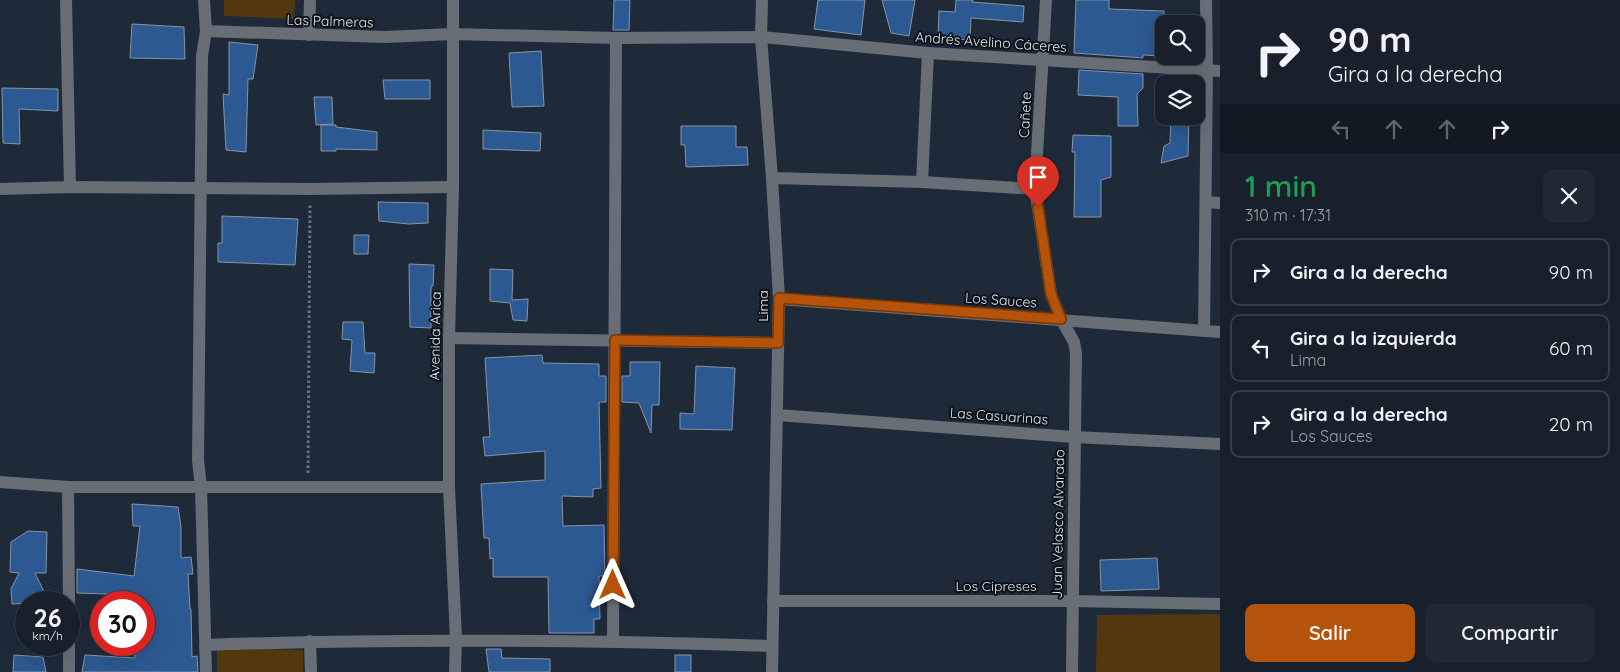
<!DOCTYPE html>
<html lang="es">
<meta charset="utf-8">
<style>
body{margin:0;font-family:Quicksand,sans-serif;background:#202833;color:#f1f3f6;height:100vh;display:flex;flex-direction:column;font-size:19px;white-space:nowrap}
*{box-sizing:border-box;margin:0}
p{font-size:16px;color:#9ea3a9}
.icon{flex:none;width:28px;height:28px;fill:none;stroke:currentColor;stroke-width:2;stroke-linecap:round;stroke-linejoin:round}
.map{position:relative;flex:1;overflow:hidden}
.sheet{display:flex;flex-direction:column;background:#17202b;width:400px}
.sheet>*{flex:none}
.hud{background:#17202b;color:#f1f3f6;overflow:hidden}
.buttons{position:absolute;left:1155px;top:15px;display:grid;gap:10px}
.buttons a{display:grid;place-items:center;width:50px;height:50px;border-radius:10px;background:#17202b;box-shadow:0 5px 20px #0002,0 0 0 1px #363e47;font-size:25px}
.speed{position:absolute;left:15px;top:591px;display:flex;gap:10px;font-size:25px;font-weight:700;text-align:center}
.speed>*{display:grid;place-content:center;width:65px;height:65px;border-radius:50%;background:#17202b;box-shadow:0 5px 20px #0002,0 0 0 1px #363e47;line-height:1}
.speed small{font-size:12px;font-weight:400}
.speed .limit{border:8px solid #d22;background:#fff;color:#111}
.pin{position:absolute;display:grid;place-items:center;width:42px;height:42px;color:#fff;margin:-51px -21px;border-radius:50% 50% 50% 0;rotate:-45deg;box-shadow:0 0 5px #0007}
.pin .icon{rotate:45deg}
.me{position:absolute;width:55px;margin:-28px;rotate:0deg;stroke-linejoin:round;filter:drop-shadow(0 0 4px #0008)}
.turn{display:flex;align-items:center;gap:18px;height:105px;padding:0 25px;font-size:22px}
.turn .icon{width:65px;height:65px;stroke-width:2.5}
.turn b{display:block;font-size:35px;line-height:42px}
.lanes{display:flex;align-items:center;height:48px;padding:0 25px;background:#0003;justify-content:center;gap:25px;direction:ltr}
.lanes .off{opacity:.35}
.round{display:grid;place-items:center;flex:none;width:52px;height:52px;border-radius:10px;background:#202833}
.overview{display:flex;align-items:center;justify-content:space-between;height:85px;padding:0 25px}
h1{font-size:30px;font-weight:600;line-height:38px;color:#1e9e55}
.button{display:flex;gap:10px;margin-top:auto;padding:10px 25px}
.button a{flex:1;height:58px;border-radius:10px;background:#b45309;color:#fff;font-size:20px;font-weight:600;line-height:58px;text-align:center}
.button a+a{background:#202833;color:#f1f3f6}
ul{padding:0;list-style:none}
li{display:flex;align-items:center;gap:15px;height:68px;margin:0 10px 8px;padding:0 15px;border:2px solid #363e47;border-radius:10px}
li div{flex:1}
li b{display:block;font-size:19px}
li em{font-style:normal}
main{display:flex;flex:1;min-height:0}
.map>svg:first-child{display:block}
</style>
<main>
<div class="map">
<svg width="1220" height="672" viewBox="0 0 1220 672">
<rect width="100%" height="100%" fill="#1f2a39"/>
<g fill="#53370e">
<path d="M224,0H295L294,19L224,16Z"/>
<path d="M1220,614V672H1096L1097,615Z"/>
<path d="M217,648L303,650V672H217Z"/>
</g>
<g fill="#2c5991" stroke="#8694a7">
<path d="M614,0H630L629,30H613Z"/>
<path d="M818,0H865L861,35L814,29Z"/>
<path d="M882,0H915L909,36L891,33Z"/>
<path d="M956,0H973L972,2L1024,6L1023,22L971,18L970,40L938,38L939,11L955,12Z"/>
<path d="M1076,0H1109V9L1164,11V56L1143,55V58L1074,53Z"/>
<path d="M132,24L184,27L185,59L130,58Z"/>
<path d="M229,42L258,45L253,79H248L246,152L226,150L223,94L229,95Z"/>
<path d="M541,51L544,106L512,107L509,53Z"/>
<path d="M1172,56H1190V61L1172,60Z"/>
<path d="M1079,70L1143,74V88L1137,94L1138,126H1118V97L1078,95Z"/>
<path d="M1172,76L1189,77V84H1171Z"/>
<path d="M383,80H430V99H385Z"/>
<path d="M2,88L58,89V111L19,109L20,144L3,143Z"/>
<path d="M314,97H332L333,124L316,125Z"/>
<path d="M1171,116H1189L1188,156L1161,163L1164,146L1170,143Z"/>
<path d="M321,125H336V127L377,132V150L336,149V151H321Z"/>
<path d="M681,126H736V147H747L748,165L686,167L685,145H681Z"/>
<path d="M483,130L541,133L540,151L483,149Z"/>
<path d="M1073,135L1111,136V177L1101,180V217H1074L1075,152H1072Z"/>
<path d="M378,202L428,203V223L409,224L379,221Z"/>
<path d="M222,216L298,219L295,265L218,262V243H222Z"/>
<path d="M354,235H369L368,254H354Z"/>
<path d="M409,264L434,265L433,286H431V328L410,327Z"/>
<path d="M490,269L513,270L512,300L528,299L527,321L513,320L510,303L490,301Z"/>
<path d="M343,322H363L365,353H375L374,373L350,371L352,340L342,339Z"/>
<path d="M542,355L543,363L599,364V376H606V402H599L601,488L593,489V497L562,496L563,526L604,525L605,576H599L600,619H594V633H549L548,577H493V558L490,559L489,538H484L481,484L545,480V451L485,456L483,437H490L485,358Z"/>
<path d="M630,362H660L659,405H652L651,433L639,403L622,402V376H630Z"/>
<path d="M696,366L735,368L732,430L680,429V413L694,414Z"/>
<path d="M132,504L178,507L181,527V558L191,557L193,574H188L190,609H191L192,657L197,656L198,672H82L85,655L135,658L134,645H144V602H135L136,595L77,593V569L134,576L140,526H133Z"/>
<path d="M28,531L47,532L46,573H35L49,602L12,604L11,589L19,573L10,572L11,542Z"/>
<path d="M1157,558L1159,589L1101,591L1100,560Z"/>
<path d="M486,649H501L502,658L550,659V672H489Z"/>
<path d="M14,655L43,657L46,672H13Z"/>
<rect x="675" y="655" width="16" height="17"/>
</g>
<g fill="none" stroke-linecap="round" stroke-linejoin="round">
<path stroke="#6b7582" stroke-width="3" stroke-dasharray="2.5 2.5" stroke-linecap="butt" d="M308,473L310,204"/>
<g stroke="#686e76" stroke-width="12">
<path d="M66,0L70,187"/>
<path d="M204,0L206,31L202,56L198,460L201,487L206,672"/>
<path d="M453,0V187L449,338V487L456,639L455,672"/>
<path d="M762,0L761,37L772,178L779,299L772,672"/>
<path d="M1046,0L1035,189L1051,294L1061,319L1074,342L1076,353L1072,672"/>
<path d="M206,31L385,37L453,34L616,38L761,37L928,53L1220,71"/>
<path d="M309,35L310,0"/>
<path d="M772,178L922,182L1035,189"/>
<path d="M922,182L928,53"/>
<path d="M0,189L70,187L310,189L453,187"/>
<path d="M1206,202L1220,203"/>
<path d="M779,299L1220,332"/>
<path d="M1204,331L1207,70L1206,0"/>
<path d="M449,338L778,343"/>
<path d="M777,415L1074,437L1220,444"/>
<path d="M0,482L68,487H449"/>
<path d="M68,487L69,602"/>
<path d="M773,601H1072L1220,604"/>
<path d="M69,624V672"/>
<path d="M310,641L311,672"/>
<path d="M613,641L616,38"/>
<path d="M205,645C394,638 583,640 772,646"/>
</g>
</g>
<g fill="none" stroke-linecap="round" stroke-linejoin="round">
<g stroke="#753606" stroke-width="12">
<path id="route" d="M613,585L615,340L778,343L779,298L1061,319L1051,294L1038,207"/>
</g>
<use href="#route" stroke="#b45309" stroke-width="9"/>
</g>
<g text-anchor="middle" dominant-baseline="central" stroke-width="4" stroke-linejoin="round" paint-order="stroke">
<g font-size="14" fill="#dfe7f1" stroke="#0d1219">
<text transform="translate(330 21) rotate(2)">Las Palmeras</text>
<text transform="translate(991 42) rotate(4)">Andrés Avelino Cáceres</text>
<text transform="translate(1025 115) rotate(-87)">Cañete</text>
<text transform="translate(1001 300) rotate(4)">Los Sauces</text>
<text transform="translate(763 306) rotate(-90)">Lima</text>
<text transform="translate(435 336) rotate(-89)">Avenida Arica</text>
<text transform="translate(999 416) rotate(4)">Las Casuarinas</text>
<text transform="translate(1058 524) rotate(-89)">Juan Velasco Alvarado</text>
<text x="996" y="586">Los Cipreses</text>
</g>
</g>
</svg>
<div class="buttons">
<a><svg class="icon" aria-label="search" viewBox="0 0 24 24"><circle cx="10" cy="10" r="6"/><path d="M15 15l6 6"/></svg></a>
<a><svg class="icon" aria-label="layers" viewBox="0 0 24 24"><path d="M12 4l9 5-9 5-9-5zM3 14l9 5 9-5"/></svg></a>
</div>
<div class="speed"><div>26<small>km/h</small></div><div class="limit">30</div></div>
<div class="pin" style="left:1038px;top:207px;background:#d93025"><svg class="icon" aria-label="arrive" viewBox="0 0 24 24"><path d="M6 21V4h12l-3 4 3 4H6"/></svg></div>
<svg class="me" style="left:613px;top:585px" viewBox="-20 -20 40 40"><path d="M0-17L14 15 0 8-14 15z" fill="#b45309" stroke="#fff" stroke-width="4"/></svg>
</div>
<section class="sheet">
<div class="hud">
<div class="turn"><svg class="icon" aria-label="right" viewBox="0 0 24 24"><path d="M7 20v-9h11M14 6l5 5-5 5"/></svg><div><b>90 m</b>Gira a la derecha</div></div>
<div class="lanes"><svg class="icon off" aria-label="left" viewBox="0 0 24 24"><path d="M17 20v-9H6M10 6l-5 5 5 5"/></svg><svg class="icon off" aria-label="ahead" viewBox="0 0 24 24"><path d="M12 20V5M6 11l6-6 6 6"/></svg><svg class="icon off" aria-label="ahead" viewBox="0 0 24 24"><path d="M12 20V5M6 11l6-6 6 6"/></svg><svg class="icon" aria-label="right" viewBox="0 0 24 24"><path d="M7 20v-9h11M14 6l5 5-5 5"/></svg></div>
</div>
<div class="overview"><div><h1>1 min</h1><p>310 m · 17:31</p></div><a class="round"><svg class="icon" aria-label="close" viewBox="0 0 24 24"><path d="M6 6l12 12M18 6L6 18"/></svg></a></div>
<ul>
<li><svg class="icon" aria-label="right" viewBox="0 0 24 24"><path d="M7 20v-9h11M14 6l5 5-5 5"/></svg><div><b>Gira a la derecha</b></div><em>90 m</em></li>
<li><svg class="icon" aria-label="left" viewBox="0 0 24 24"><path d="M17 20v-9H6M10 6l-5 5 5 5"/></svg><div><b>Gira a la izquierda</b><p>Lima</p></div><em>60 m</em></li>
<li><svg class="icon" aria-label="right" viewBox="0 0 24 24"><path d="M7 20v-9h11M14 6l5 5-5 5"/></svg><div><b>Gira a la derecha</b><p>Los Sauces</p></div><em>20 m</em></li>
</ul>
<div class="button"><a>Salir</a><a>Compartir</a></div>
</section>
</main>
